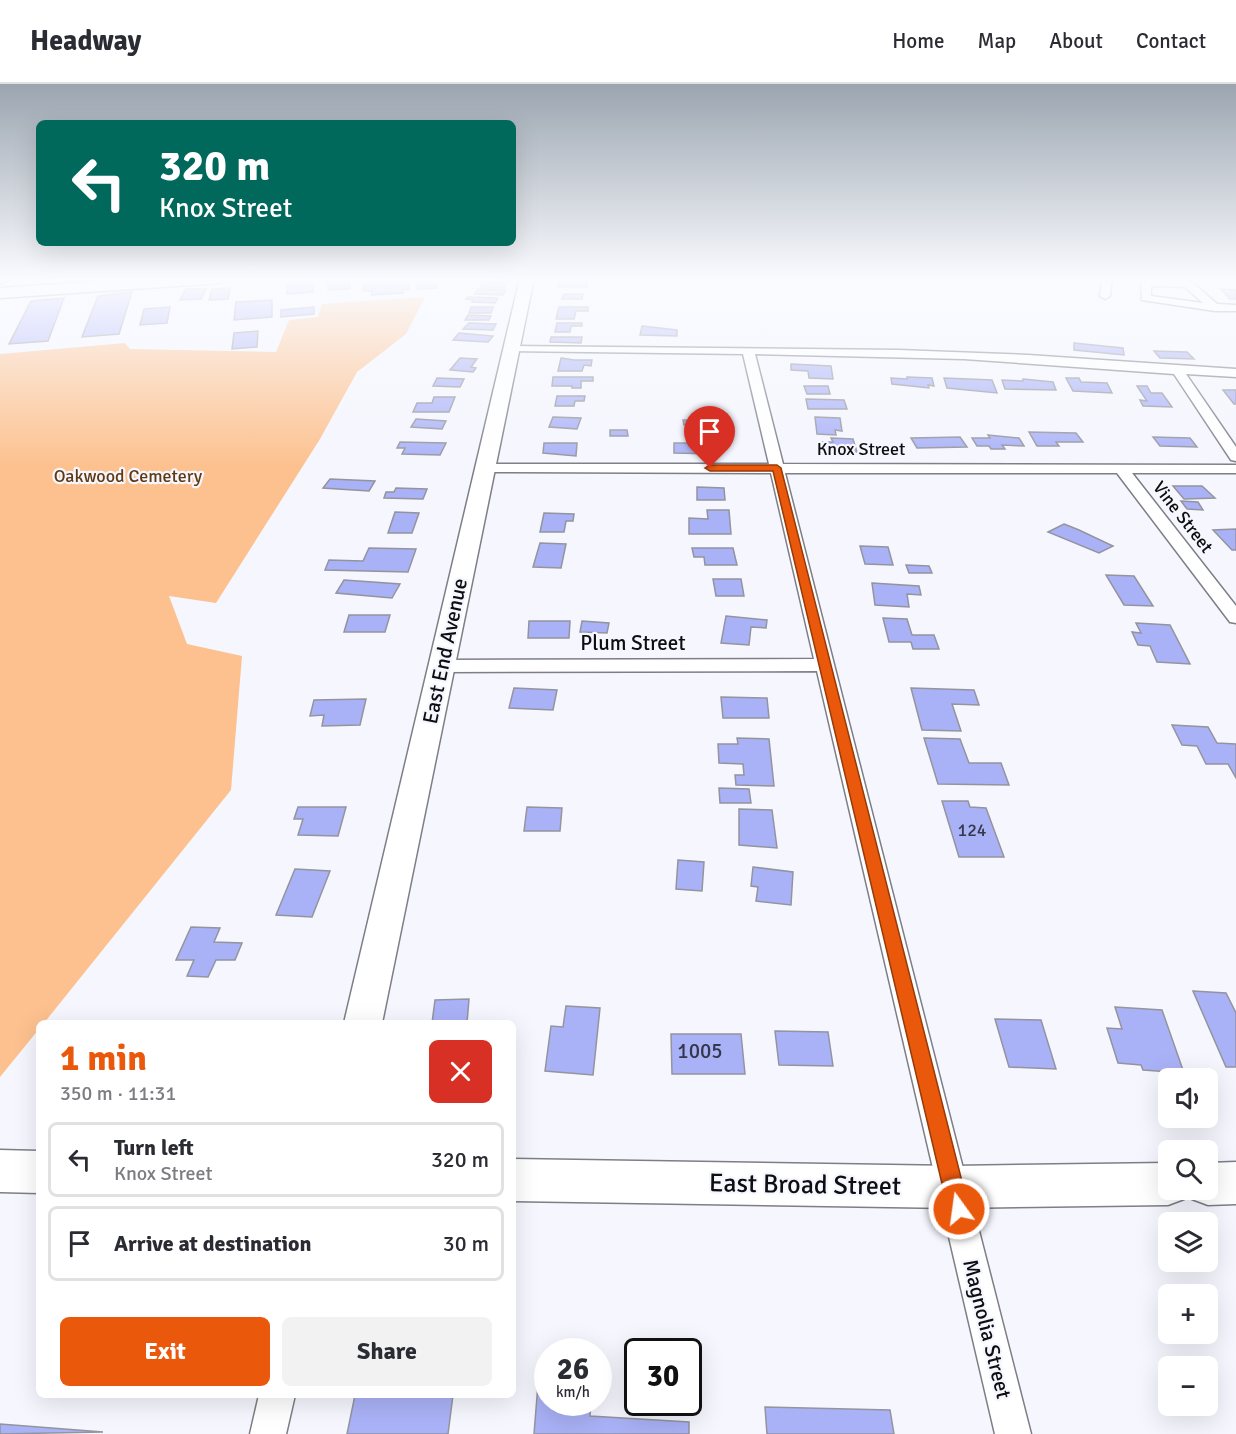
<!DOCTYPE html>
<meta charset="utf-8">
<style>
body{margin:0;font-family:Signika,sans-serif;background:#f2f2f3;color:#2b2b33;height:100vh;display:flex;flex-direction:column;font-size:22px;white-space:nowrap}
*{box-sizing:border-box;margin:0}
p{font-size:20px;color:#7c7c81}
.icon{flex:none;width:33px;height:33px;fill:none;stroke:currentColor;stroke-width:2;stroke-linecap:round;stroke-linejoin:round}
.map{position:relative;flex:1;overflow:hidden}
.sheet{position:absolute;left:36px;top:936px;width:480px;height:378px;display:flex;flex-direction:column;background:#fff;border-radius:9px;box-shadow:0 6px 24px #0002}
.sheet>*{flex:none}
.guide{position:absolute;left:36px;top:36px;width:480px;height:126px;border-radius:9px;box-shadow:0 6px 24px #0002;background:#00695c;color:#fff;overflow:hidden}
.controls{position:absolute;left:1158px;top:984px;display:grid;gap:12px}
.controls a{display:grid;place-items:center;width:60px;height:60px;border-radius:9px;background:#fff;box-shadow:0 6px 24px #0002;font-size:30px}
.speed{position:absolute;left:534px;top:1254px;display:flex;gap:12px;font-size:30px;font-weight:700;text-align:center}
.speed>*{display:grid;place-content:center;width:78px;height:78px;border-radius:50%;background:#fff;box-shadow:0 6px 24px #0002;line-height:1}
.speed small{font-size:15px;font-weight:400}
.speed .limit{border:3px solid #111;border-radius:9px;background:#fff;color:#111}
.pin{position:absolute;display:grid;place-items:center;width:51px;height:51px;color:#fff;margin:-62px -26px;border-radius:50% 50% 50% 0;rotate:-45deg;box-shadow:0 0 6px #0007}
.pin .icon{rotate:45deg}
.me{position:absolute;width:66px;margin:-33px;rotate:346deg;stroke-linejoin:round;filter:drop-shadow(0 0 4px #0008)}
.turn{display:flex;align-items:center;gap:21px;height:126px;padding:0 24px;font-size:27px}
.turn .icon{width:78px;height:78px;stroke-width:2.5}
.turn b{display:block;font-size:42px;line-height:51px}
.round{display:grid;place-items:center;flex:none;width:63px;height:63px;border-radius:9px;background:#f2f2f3}
.summary{display:flex;align-items:center;justify-content:space-between;height:102px;padding:0 24px}
h1{font-size:36px;font-weight:700;line-height:45px;color:#ea580c}
.button{display:flex;gap:12px;margin-top:auto;padding:12px 24px}
.button a{flex:1;height:69px;border-radius:9px;background:#ea580c;color:#fff;font-size:24px;font-weight:700;line-height:69px;text-align:center}
.button a+a{background:#f2f2f3;color:#2b2b33}
ul{padding:0;list-style:none}
li{display:flex;align-items:center;gap:18px;height:75px;margin:0 12px 9px;padding:0 12px;border:3px solid #e1e1e2;border-radius:9px}
li div{flex:1}
li b{display:block;font-size:22px}
li em{font-style:normal}
header{display:flex;align-items:center;gap:36px;box-sizing:border-box;height:84px;padding:0 30px;background:#fff;border-bottom:2px solid #e1e1e2}
header strong{font-size:28px}
nav{display:flex;gap:33px;margin-inline-start:auto;font-size:21px}
.map>svg:first-child{display:block}
</style>
<header>
<strong>Headway</strong>
<nav><a>Home</a><a>Map</a><a>About</a><a>Contact</a></nav>
</header>
<div class="map">
<svg width="1236" height="1350" viewBox="0 0 1236 1350">
<rect width="100%" height="100%" fill="#f5f6fe"/>
<path fill="#fdc18f" d="M425,213L406,250L357,288L320,355L216,519L169,512L187,560L242,572L231,706L44,939H39V945L0,993V270L125,259L130,265L276,268L289,236L318,233L322,220Z"/>
<g fill="#aab2f7" stroke="#93949d" stroke-width="1.5">
<path d="M415,194H440L435,195L437,204L417,205Z"/>
<path d="M349,195L350,205L328,206V196Z"/>
<path d="M313,196V208L287,210V198Z"/>
<path d="M408,196L409,205L403,206V209L372,211V207H363V199Z"/>
<path d="M559,196L587,198V203H558Z"/>
<path d="M483,197L507,198L504,204L480,203Z"/>
<path d="M230,204L228,215L209,216L212,205Z"/>
<path d="M186,205H206L201,215L180,216Z"/>
<path d="M478,205L506,206L503,211L475,210Z"/>
<path d="M1221,205L1236,206V215H1230Z"/>
<path d="M132,208L119,250L82,253L98,212Z"/>
<path d="M564,210H583L582,215H562Z"/>
<path d="M468,213L498,214L495,219L472,218L473,216L466,215Z"/>
<path d="M64,214L48,257L9,260L31,217Z"/>
<path d="M272,216V233L234,236L236,218Z"/>
<path d="M170,223L167,239L140,241L144,225Z"/>
<path d="M314,223V230L281,233V226Z"/>
<path d="M471,223H493L491,229H469Z"/>
<path d="M559,223H588V227H576L574,235H556Z"/>
<path d="M468,231L491,232L489,236H465Z"/>
<path d="M469,239L496,240L493,246L463,245Z"/>
<path d="M557,239H582V242H571L570,248H555Z"/>
<path d="M642,242L677,246V252L640,251Z"/>
<path d="M258,247L257,263L232,265L234,249Z"/>
<path d="M459,249L493,252L488,258L453,256Z"/>
<path d="M551,253H582L581,259L550,258Z"/>
<path d="M1074,259L1123,264L1124,271L1074,266Z"/>
<path d="M1154,267L1187,268L1194,275L1160,274Z"/>
<path d="M460,274L477,275L471,283L476,284L473,288L450,286Z"/>
<path d="M561,274L574,276H592L591,282L584,281L582,287H558Z"/>
<path d="M791,280L831,282L833,295L809,294L808,287L791,286Z"/>
<path d="M553,293H593V297H581V304H572V302H552Z"/>
<path d="M907,293L932,294L934,302L928,301L929,304L892,300L891,294L907,295Z"/>
<path d="M437,294L464,295L460,303L433,302Z"/>
<path d="M944,294L992,296L997,309L947,304Z"/>
<path d="M1066,294H1079L1081,298L1107,299L1112,309L1073,307Z"/>
<path d="M1023,295L1053,298L1056,306L1005,305L1002,296L1023,297Z"/>
<path d="M804,302H828L830,310H807Z"/>
<path d="M1137,302H1147L1151,309H1162L1172,323L1143,322L1140,316L1147,317Z"/>
<path d="M1223,306H1236V320H1234Z"/>
<path d="M557,312H585L584,317H575L574,322H555Z"/>
<path d="M434,313H455L449,328H413L417,319H432Z"/>
<path d="M806,315L844,316L847,325H808Z"/>
<path d="M553,333L581,334L577,345L549,343Z"/>
<path d="M815,333L840,334L842,347L835,346L836,351L817,350Z"/>
<path d="M416,335L446,337L442,345L411,343Z"/>
<path d="M683,336H710L712,346H692V341H684Z"/>
<path d="M610,346H627L628,352H610Z"/>
<path d="M1029,348L1076,349L1083,358H1056L1059,362H1037Z"/>
<path d="M988,351L1019,354L1024,362L1002,361L1005,365H991L989,362H977L972,354H990Z"/>
<path d="M960,353L967,363L917,364L911,354Z"/>
<path d="M1153,353L1190,354L1197,363L1160,362Z"/>
<path d="M831,354L853,355L857,368H823L820,358H833Z"/>
<path d="M694,356H714L715,370L674,369V359H694Z"/>
<path d="M400,358L446,359L440,371L402,370L405,364H397Z"/>
<path d="M544,359H577L576,372L543,369Z"/>
<path d="M330,395L375,397L369,407L323,404Z"/>
<path d="M1173,402H1202L1215,414L1184,415Z"/>
<path d="M697,403L724,404L725,416H697Z"/>
<path d="M396,404L427,405L423,415L384,414L386,408H394Z"/>
<path d="M1181,417L1198,418L1203,426L1187,425Z"/>
<path d="M707,426H729L731,450H689V434L708,435Z"/>
<path d="M395,428L419,429L412,449H388Z"/>
<path d="M544,429L574,430L573,437H566L564,448H540Z"/>
<path d="M1064,440L1079,446L1113,462L1099,469L1048,448Z"/>
<path d="M1236,445V466H1232L1213,446Z"/>
<path d="M540,459L566,460L561,484L533,483Z"/>
<path d="M860,462L888,463L893,481L865,480Z"/>
<path d="M369,464L416,465L408,488L325,486L329,476L363,477Z"/>
<path d="M692,464H733L737,481H705L704,473H694Z"/>
<path d="M906,481L929,482L932,489H909Z"/>
<path d="M1106,491L1134,492L1153,522L1124,521Z"/>
<path d="M713,495H741L744,512H716Z"/>
<path d="M344,496L400,500L392,514L336,509Z"/>
<path d="M872,499L919,502L921,511L907,510L909,523L875,521Z"/>
<path d="M349,531H390L385,548H344Z"/>
<path d="M726,532L767,536L766,544L751,543L749,561L721,559Z"/>
<path d="M883,534L907,535L912,551H934L939,565H913L911,558H889Z"/>
<path d="M529,537H570L569,554H528Z"/>
<path d="M582,537L609,539L607,549L580,548Z"/>
<path d="M1136,539L1170,541L1190,580L1157,578L1150,562L1138,561L1132,548L1141,549Z"/>
<path d="M514,604L557,606L553,626L509,624Z"/>
<path d="M911,604L974,606L979,621L952,620L961,647L922,646Z"/>
<path d="M721,613L767,614L769,634H723Z"/>
<path d="M366,615L360,641L322,642L324,631L310,632L314,616Z"/>
<path d="M1172,641L1208,643L1217,659L1236,660V694L1228,680H1206L1197,662L1182,661Z"/>
<path d="M737,654L769,655L774,702L736,701L735,691H744L743,680L719,679L718,660H738Z"/>
<path d="M924,654L960,655L969,679H1001L1009,701L938,700Z"/>
<path d="M719,704L749,705L751,719H720Z"/>
<path d="M942,717H968L970,723L986,724L1004,773H959Z"/>
<path d="M298,723H346L338,752L298,751L303,735H294Z"/>
<path d="M527,723L562,724L560,747H524Z"/>
<path d="M739,725L772,726L777,764L739,761Z"/>
<path d="M678,776L704,778L702,807L676,805Z"/>
<path d="M753,783L793,788L791,821L756,817L758,803L751,802Z"/>
<path d="M295,785L330,787L312,833L276,831Z"/>
<path d="M191,843L220,844L214,858L242,859L235,876H216L208,893L187,892L194,876H176Z"/>
<path d="M1193,907L1226,909L1236,929V983H1226Z"/>
<path d="M469,915L467,939H432L435,916Z"/>
<path d="M566,922L600,924L593,991L545,987L551,942L563,943Z"/>
<path d="M1115,923L1162,926L1184,989L1143,986L1141,981L1118,979L1107,944L1122,945Z"/>
<path d="M995,935L1041,936L1056,985L1009,983Z"/>
<path d="M775,947L828,948L833,982L779,981Z"/>
<path d="M671,950H741L745,990H672Z"/>
<path d="M538,1300H548V1318H591L590,1332L689,1338V1350H534Z"/>
<path d="M355,1311H453L448,1350H347Z"/>
<path d="M765,1323L890,1326L894,1350H767Z"/>
<path d="M0,1340L103,1348L0,1350Z"/>
</g>
<g fill="none" stroke-linecap="round" stroke-linejoin="round">
<g stroke="#7d7e86" stroke-width="3">
<g id="street">
<path d="M1102,194H1112L1110,212L1105,215L1100,212Z"/>
<path d="M1146,196L1192,198L1217,220L1236,221V227H1215L1142,216L1141,199ZM1151,202L1185,203L1203,219L1151,212Z"/>
<path d="M512,262L899,266L1028,271L1236,285V293L1186,290L1236,363V377L1231,376L1174,290L964,275L755,270L783,380L1236,381V389H1132L1236,522V539L1230,538L1117,389H785L1031,1350H995L817,587L442,588L435,586L433,582L435,578L442,576L814,575L771,389L486,388L479,384L486,380H769L743,270L508,267L506,265Z"/>
<path d="M259,1311H295L286,1350H250Z"/>
</g>
</g>
<g stroke="#7d7e86" stroke-width="3">
<g id="secondary">
<path d="M0,194H13L0,200Z"/>
<path d="M520,194H534L382,939H344Z"/>
<path d="M0,1066L39,1067V1109L0,1108Z"/>
<path d="M513,1075L953,1082L1168,1079V1106H1188L1184,1115L1168,1121L953,1124L513,1117Z"/>
<path d="M1236,1078V1120L1208,1121L1192,1115L1188,1106H1208V1079Z"/>
</g>
</g>
<g stroke="#7d7e86" stroke-width="3">
<path id="primary" d="M145,194H228L220,199L0,214V204Z"/>
</g>
<use href="#street" fill="#fff" fill-rule="evenodd"/>
<use href="#secondary" fill="#fff" fill-rule="evenodd"/>
<use href="#primary" fill="#fff" fill-rule="evenodd"/>
</g>
<linearGradient id="sky" x2="0" y2="1"><stop stop-color="#9ba5b0"/><stop offset="0.51" stop-color="#fafbff"/><stop offset="1" stop-color="#fafbff" stop-opacity="0"/></linearGradient>
<rect width="1236" height="383" fill="url(#sky)"/>
<path fill="#ea580c" stroke="#983908" stroke-width="1.5" d="M777,381L781,384L969,1125L966,1133L959,1135L951,1133L948,1125L773,387H710L705,384L710,381Z"/>
<g text-anchor="middle" dominant-baseline="central" stroke-width="4.5" stroke-linejoin="round" paint-order="stroke">
<g font-size="18" fill="#0e0e11" stroke="#f5f6fe">
<text x="861" y="365">Knox Street</text>
<text transform="translate(1183 433) rotate(52)">Vine Street</text>
</g>
<g font-size="18" fill="#613911" stroke="#f5f6fe">
<text x="128" y="392">Oakwood Cemetery</text>
</g>
<g font-size="18" fill="#35374a">
<text x="972" y="746">124</text>
</g>
<g font-size="21" fill="#0e0e11" stroke="#f5f6fe">
<text x="633" y="559">Plum Street</text>
<text transform="translate(445 567) rotate(-78)">East End Avenue</text>
<text transform="translate(987 1245) rotate(76)">Magnolia Street</text>
</g>
<g font-size="21" fill="#35374a">
<text x="700" y="967">1005</text>
</g>
<g font-size="26" fill="#0e0e11" stroke="#f5f6fe">
<text transform="translate(805 1101) rotate(1)">East Broad Street</text>
</g>
</g>
</svg>
<div class="controls">
<a><svg class="icon" aria-label="sound" viewBox="0 0 24 24"><path d="M4 9h4l5-4v14l-5-4H4zM17 9q2 3 0 6"/></svg></a>
<a><svg class="icon" aria-label="search" viewBox="0 0 24 24"><circle cx="10" cy="10" r="6"/><path d="M15 15l6 6"/></svg></a>
<a><svg class="icon" aria-label="layers" viewBox="0 0 24 24"><path d="M12 4l9 5-9 5-9-5zM3 14l9 5 9-5"/></svg></a>
<a>+</a>
<a>−</a>
</div>
<div class="speed"><div>26<small>km/h</small></div><div class="limit">30</div></div>
<div class="pin" style="left:710px;top:384px;background:#d93025"><svg class="icon" aria-label="arrive" viewBox="0 0 24 24"><path d="M6 21V4h12l-3 4 3 4H6"/></svg></div>
<svg class="me" style="left:959px;top:1125px" viewBox="-20 -20 40 40"><circle r="17" fill="#ea580c" stroke="#fff" stroke-width="3"/><path d="M0-11L8 9 0 5-8 9z" fill="#fff"/></svg>
<div class="guide">
<div class="turn"><svg class="icon" aria-label="left" viewBox="0 0 24 24"><path d="M17 20v-9H6M10 6l-5 5 5 5"/></svg><div><b>320 m</b>Knox Street</div></div>
</div>
<section class="sheet">
<div class="summary"><div><h1>1 min</h1><p>350 m · 11:31</p></div><a class="round" style="background:#d93025;color:#fff"><svg class="icon" aria-label="close" viewBox="0 0 24 24"><path d="M6 6l12 12M18 6L6 18"/></svg></a></div>
<ul>
<li><svg class="icon" aria-label="left" viewBox="0 0 24 24"><path d="M17 20v-9H6M10 6l-5 5 5 5"/></svg><div><b>Turn left</b><p>Knox Street</p></div><em>320 m</em></li>
<li><svg class="icon" aria-label="arrive" viewBox="0 0 24 24"><path d="M6 21V4h12l-3 4 3 4H6"/></svg><div><b>Arrive at destination</b></div><em>30 m</em></li>
</ul>
<div class="button"><a>Exit</a><a>Share</a></div>
</section>
</div>
